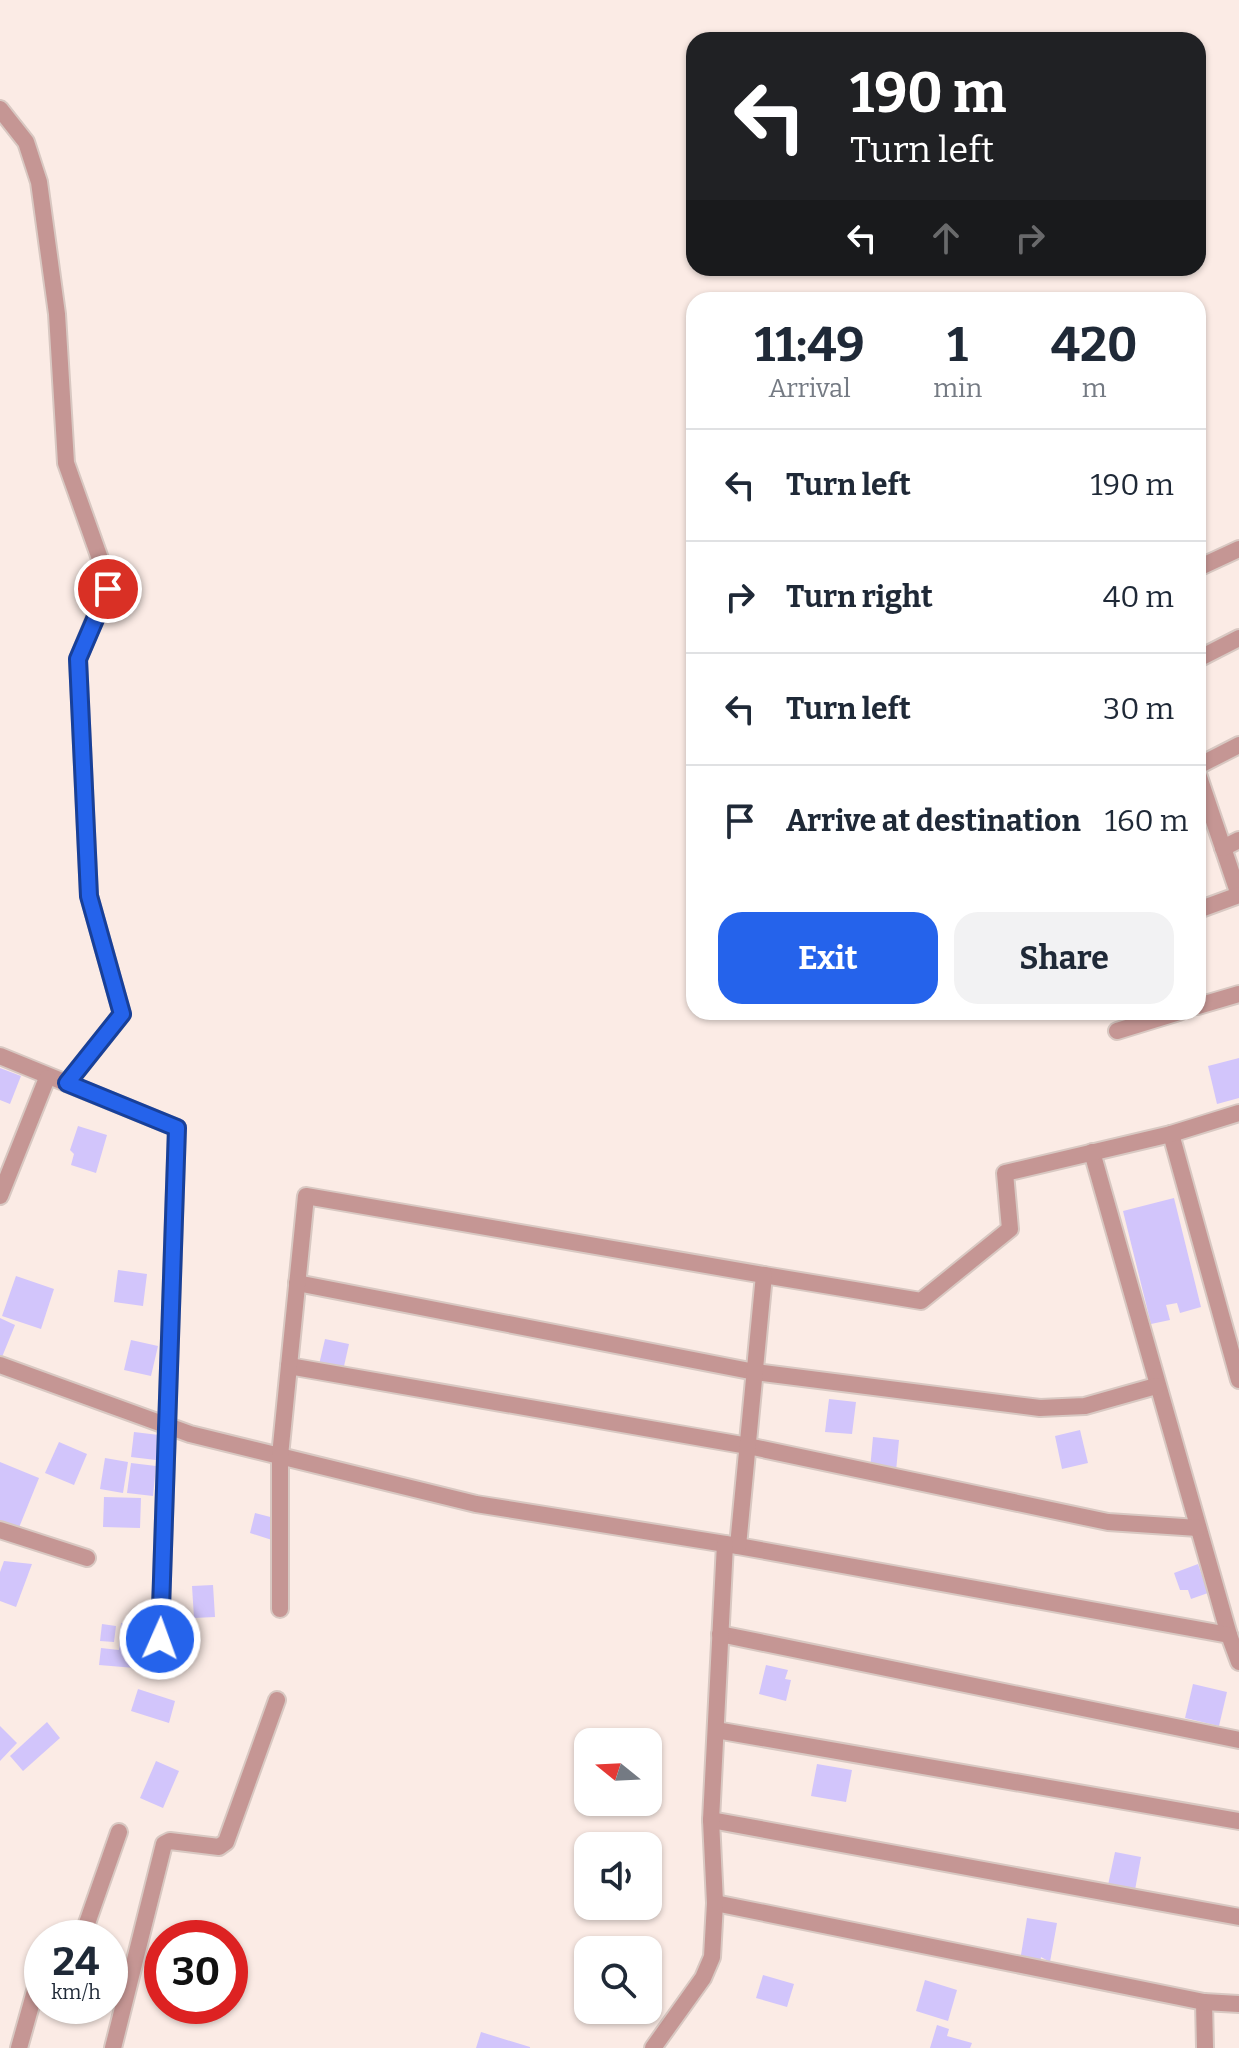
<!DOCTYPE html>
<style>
body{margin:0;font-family:Bitter,serif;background:#f2f2f3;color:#1f2937;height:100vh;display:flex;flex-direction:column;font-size:30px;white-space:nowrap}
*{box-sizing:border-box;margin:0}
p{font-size:26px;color:#747a83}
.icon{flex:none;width:44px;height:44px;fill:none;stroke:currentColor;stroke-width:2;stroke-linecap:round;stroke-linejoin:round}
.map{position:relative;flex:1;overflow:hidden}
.details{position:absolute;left:686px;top:292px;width:520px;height:728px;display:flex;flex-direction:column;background:#fff;border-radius:24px;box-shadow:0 2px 6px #0004}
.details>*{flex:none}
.banner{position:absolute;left:686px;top:32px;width:520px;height:244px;border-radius:24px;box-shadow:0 2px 6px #0004;background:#202124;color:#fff;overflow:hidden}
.needle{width:52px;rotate:288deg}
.controls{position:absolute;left:574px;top:1728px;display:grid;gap:16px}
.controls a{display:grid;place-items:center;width:88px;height:88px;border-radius:16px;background:#fff;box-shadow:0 2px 6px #0004;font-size:40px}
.speed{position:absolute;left:24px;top:1920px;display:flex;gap:16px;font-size:40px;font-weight:700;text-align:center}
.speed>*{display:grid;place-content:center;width:104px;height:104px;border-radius:50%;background:#fff;box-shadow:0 2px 6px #0004;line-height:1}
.speed small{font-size:20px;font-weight:400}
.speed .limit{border:12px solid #d22;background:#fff;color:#111}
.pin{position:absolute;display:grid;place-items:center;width:68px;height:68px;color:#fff;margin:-34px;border:4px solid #fff;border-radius:50%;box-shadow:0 2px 8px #0007}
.me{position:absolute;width:88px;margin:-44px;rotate:2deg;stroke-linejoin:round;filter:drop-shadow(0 0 6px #0008)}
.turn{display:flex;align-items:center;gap:28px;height:168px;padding:0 32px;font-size:36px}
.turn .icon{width:104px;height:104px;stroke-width:2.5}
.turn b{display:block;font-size:56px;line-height:68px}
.lanes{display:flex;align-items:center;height:76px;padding:0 32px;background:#0003;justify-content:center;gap:40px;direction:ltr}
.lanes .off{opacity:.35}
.eta{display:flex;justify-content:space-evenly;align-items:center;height:136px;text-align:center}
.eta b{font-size:48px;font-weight:700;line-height:56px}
.cta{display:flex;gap:16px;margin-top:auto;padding:16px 32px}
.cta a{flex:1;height:92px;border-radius:24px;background:#2563eb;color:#fff;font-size:32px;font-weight:700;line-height:92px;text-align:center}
.cta a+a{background:#f2f2f3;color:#1f2937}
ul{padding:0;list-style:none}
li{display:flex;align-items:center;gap:24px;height:112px;padding:0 32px;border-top:2px solid #e0e1e3}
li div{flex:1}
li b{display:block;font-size:30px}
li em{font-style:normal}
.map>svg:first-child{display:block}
</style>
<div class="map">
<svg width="1239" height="2048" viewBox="0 0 1239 2048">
<rect width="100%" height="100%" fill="#fbebe5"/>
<g fill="#d2c5fb">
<path d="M1239,1058V1098L1217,1104L1208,1066Z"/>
<path d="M0,1068L21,1076L10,1104L0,1100Z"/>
<path d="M78,1126L107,1135L96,1173L71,1165L74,1154L70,1150Z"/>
<path d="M1174,1198L1201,1307L1180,1313L1177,1303L1166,1305L1170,1320L1151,1324L1123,1211Z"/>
<path d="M118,1270L147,1274L143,1306L114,1302Z"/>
<path d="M16,1276L54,1289L41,1329L2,1316Z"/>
<path d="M0,1318L15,1325L0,1362Z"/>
<path d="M325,1339L349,1344L342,1375L318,1369Z"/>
<path d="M131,1340L158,1346L151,1376L124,1370Z"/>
<path d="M829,1399L856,1402L852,1434L825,1432Z"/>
<path d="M1080,1430L1088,1463L1062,1469L1055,1436Z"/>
<path d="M134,1432L159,1435L156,1460L131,1457Z"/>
<path d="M873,1437L899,1440L896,1471L870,1469Z"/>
<path d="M59,1442L87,1454L74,1485L45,1473Z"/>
<path d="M105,1458L128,1462L123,1493L100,1489Z"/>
<path d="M0,1462L39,1478L18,1530L0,1523Z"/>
<path d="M131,1463L156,1466L153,1496L127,1493Z"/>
<path d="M104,1497L141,1498L140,1528L103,1527Z"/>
<path d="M255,1513L278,1519L272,1540L250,1533Z"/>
<path d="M4,1561L32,1564L16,1607L0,1601V1572Z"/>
<path d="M1198,1564L1208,1593L1191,1599L1188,1590H1180L1174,1573Z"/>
<path d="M213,1585L215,1617L194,1618L192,1586Z"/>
<path d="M121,1623L139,1624L135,1668L99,1665L101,1648L119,1650Z"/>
<path d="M102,1624L116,1626L114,1642L100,1641Z"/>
<path d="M766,1665L788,1670L785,1679L791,1680L786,1701L759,1694Z"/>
<path d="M1193,1684L1227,1692L1219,1726L1185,1718Z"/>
<path d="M138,1689L175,1701L169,1723L131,1711Z"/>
<path d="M47,1722L60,1738L23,1771L10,1756Z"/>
<path d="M0,1726L17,1743L0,1761Z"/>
<path d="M156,1761L179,1771L163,1808L140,1798Z"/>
<path d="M817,1764L852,1770L846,1802L811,1796Z"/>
<path d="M1115,1852L1141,1857L1135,1890L1108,1885Z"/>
<path d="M1027,1918L1057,1923L1050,1962L1041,1957L1040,1964L1020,1961Z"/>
<path d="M763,1975L794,1984L787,2007L756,1998Z"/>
<path d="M925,1980L957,1990L948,2021L916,2011Z"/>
<path d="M937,2025L949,2029L947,2036L972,2043L970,2048H930Z"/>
<path d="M481,2032L530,2047V2048H476Z"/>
</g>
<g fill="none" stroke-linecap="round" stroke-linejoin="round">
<g stroke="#d8c8c2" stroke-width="20">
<g id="minor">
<path d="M0,109L26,142L39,182L57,314L66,463L109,584L78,659L89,896L122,1014L67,1083"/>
<path d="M1198,568L1239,549"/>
<path d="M1198,659L1239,638"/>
<path d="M1198,766L1239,745"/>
<path d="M1198,774L1239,895"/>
<path d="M1223,848L1239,840"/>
<path d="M1198,910L1239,895"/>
<path d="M1198,1006L1239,994"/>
<path d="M1117,1031L1179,1012"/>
<path d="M0,1056L177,1128L160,1639"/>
<path d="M1171,1134L1239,1380"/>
<path d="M1092,1152L1229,1635"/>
<path d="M0,1196L47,1078"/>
<path d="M764,1275L921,1301L1010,1229L1005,1173L1171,1134L1239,1113"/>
<path d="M297,1283L755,1372L1040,1408L1085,1406L1156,1386"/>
<path d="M0,1365L190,1434L476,1504L738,1546L1229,1635L1239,1662"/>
<path d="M289,1366L748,1446L1108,1522L1198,1528"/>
<path d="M0,1530L87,1558"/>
<path d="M280,1609V1456L306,1196L764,1275L738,1546"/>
<path d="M720,1634L1239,1740"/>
<path d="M716,1730L1239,1821"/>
<path d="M711,1820L1239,1917"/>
<path d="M715,1903L1204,2002L1205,2048"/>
<path d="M78,1938L85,1929L119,1832"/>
<path d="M1204,2002L1239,2004"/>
<path d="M19,2048L42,1966"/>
<path d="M113,2048L164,1844L170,1841L219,1847L226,1842L277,1700"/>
<path d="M653,2048L703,1978L712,1957L715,1903L711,1820L725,1544"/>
</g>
</g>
<use href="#minor" stroke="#c59694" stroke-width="16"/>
</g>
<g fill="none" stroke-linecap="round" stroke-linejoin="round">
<g stroke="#184099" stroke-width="20">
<path id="route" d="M108,589L78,659L89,896L122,1014L67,1083L177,1128L160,1639"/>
</g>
<use href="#route" stroke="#2563eb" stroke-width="14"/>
</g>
</svg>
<div class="controls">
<a><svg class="needle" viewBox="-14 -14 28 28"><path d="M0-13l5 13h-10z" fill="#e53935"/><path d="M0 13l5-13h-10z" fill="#747a83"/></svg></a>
<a><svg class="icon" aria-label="sound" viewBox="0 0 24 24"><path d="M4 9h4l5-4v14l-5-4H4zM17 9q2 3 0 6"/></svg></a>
<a><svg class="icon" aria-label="search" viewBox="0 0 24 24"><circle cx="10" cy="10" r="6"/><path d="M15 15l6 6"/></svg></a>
</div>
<div class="speed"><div>24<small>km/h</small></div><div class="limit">30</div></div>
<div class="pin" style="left:108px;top:589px;background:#d93025"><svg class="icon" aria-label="arrive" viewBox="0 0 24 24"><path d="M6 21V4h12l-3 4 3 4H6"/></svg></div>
<svg class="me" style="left:160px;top:1639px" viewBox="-20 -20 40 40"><circle r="17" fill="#2563eb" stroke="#fff" stroke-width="3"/><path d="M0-11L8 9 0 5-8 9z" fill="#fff"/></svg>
<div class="banner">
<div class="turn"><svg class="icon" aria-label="left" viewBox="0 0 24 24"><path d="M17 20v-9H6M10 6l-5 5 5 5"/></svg><div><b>190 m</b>Turn left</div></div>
<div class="lanes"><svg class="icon" aria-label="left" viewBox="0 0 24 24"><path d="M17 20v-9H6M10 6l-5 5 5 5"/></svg><svg class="icon off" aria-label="ahead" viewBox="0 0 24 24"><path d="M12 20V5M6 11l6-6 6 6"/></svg><svg class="icon off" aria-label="right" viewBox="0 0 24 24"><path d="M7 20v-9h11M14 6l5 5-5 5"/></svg></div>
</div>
<section class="details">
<div class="eta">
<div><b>11:49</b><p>Arrival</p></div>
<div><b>1</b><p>min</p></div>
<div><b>420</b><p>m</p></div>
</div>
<ul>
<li><svg class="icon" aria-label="left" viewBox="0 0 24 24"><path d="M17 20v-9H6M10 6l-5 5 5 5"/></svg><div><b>Turn left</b></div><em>190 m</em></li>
<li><svg class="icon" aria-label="right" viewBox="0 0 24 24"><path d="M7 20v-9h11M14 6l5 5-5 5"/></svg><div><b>Turn right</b></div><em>40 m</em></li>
<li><svg class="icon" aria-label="left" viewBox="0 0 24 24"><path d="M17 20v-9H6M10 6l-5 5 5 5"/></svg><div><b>Turn left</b></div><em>30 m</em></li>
<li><svg class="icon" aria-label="arrive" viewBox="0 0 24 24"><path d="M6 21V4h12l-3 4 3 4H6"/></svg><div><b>Arrive at destination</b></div><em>160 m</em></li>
</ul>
<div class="cta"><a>Exit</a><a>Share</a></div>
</section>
</div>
